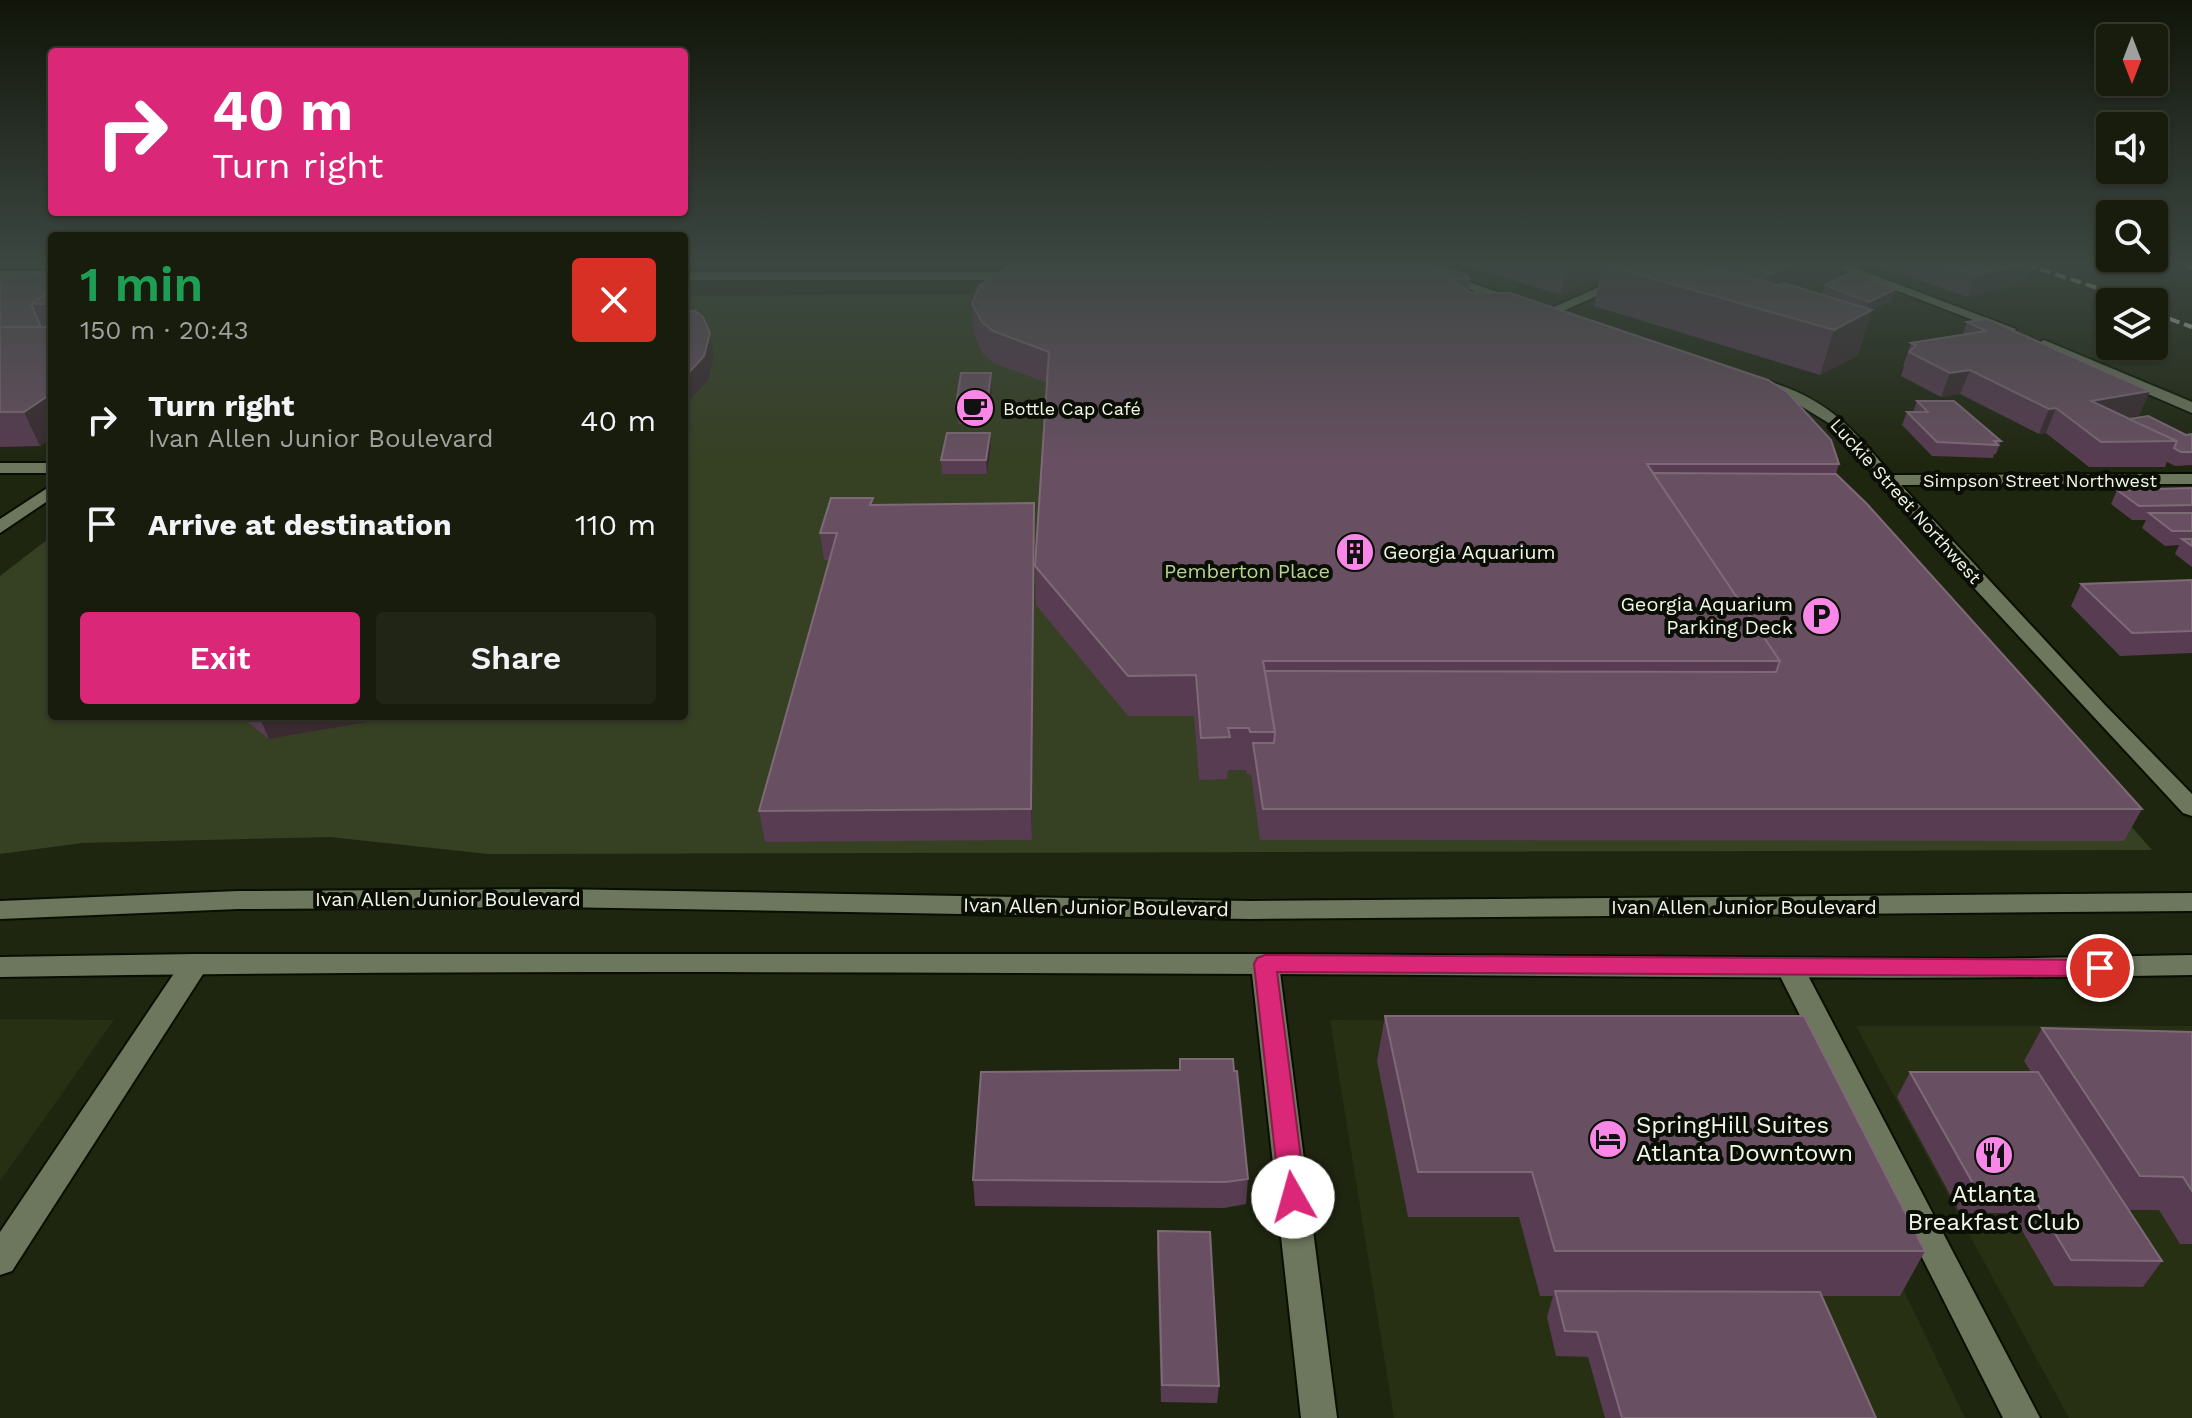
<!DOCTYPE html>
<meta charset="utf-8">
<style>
body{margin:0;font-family:"Work Sans",sans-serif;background:#202515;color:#f1f3f6;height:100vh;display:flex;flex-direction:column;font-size:30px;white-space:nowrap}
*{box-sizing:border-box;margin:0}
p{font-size:26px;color:#9ea19d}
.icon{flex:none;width:44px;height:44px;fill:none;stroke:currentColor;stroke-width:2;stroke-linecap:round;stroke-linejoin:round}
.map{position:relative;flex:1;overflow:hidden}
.drawer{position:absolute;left:48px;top:232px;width:640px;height:488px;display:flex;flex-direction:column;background:#171c0c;border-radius:8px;box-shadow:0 2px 6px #0004,0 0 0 2px #363a2d}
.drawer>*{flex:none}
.hud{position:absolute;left:48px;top:48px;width:640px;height:168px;border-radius:8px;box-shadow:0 2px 6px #0004,0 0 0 2px #363a2d;background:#db2777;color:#fff;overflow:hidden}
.needle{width:52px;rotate:180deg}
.tools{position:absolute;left:2096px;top:24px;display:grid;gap:16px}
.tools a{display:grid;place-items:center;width:72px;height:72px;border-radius:8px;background:#171c0c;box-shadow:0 2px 6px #0004,0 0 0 2px #363a2d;font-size:40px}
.pin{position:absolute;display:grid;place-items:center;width:68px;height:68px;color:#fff;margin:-34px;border:4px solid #fff;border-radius:50%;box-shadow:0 2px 8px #0007}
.me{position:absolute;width:88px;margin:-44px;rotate:353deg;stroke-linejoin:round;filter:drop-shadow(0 0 6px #0008)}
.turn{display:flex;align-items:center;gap:28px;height:168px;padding:0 32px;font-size:36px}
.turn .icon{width:104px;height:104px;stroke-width:2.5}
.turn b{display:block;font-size:56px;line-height:68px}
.round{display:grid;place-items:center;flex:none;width:84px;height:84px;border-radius:8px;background:#202515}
.summary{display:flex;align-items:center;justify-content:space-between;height:136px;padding:0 32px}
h1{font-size:48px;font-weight:600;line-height:60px;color:#1e9e55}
.primary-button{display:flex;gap:16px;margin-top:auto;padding:16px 32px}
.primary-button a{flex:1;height:92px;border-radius:8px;background:#db2777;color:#fff;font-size:32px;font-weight:600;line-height:92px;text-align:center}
.primary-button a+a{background:#202515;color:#f1f3f6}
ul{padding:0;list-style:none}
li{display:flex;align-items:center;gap:24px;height:104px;padding:0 32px}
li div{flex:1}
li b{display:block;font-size:30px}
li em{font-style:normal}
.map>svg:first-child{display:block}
</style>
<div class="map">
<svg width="2192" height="1418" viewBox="0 0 2192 1418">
<rect width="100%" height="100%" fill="#1f2610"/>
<g fill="#273013">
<path d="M0,1019L114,1020L0,1181Z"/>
<path d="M1330,1020L1775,1022L1965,1418H1394Z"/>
<path d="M1856,1026H2192V1418H2069Z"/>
</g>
<path fill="#364023" d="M1093,293L1820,476L2152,850L488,854L330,837L82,843L0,854V576L52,536V716H684V296Z"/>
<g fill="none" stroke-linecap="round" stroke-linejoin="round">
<g stroke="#090f00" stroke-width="4">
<g id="minor">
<path d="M1401,264H1419L1522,301L1510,304Z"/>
<path d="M1652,264H1668L1552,316L1540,313Z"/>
<path d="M1760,379C1827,397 1849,425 1892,475L2192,474V484L1901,485L2105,705L2192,794V816L2183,813L1925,535L1832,425L1791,400L1755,387V381Z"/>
<rect x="0" y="463" width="52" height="10"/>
<path d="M195,954L205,957L209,964L205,971L12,1271L0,1275V1232L185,957Z"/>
<path d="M1265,954L1275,957L1279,964L1337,1418H1301L1251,964L1255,957Z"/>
<path d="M1790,958L1800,961L1804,968L2040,1418H2003L1776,968L1780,961Z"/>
</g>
</g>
<g stroke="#090f00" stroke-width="4">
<g id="secondary">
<path d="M1828,264H1845L2016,329L2014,332H2004Z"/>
<rect x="0" y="271" width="52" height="8"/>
<path d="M684,272H1022L1029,276L1022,280H684Z"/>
<path d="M2044,340L2192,402V413L2039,347L2037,344Z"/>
<path d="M52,485V498L0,533V519Z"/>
<path d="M555,889L1250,901L2192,893V911L1250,919L555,907L238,909L0,919V901L238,891Z"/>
<path d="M195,954H1265L1985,959L2192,955V975C1884,981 1575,975 1267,974C845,972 422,970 0,977V957Z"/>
</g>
</g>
<use href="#minor" fill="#6d775d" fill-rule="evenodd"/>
<use href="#secondary" fill="#6d775d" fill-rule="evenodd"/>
<g stroke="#d0d6c6" stroke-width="4" stroke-dasharray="11 5" stroke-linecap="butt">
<path d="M2025,264L2140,302"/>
<path d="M2185,264L2192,268"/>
<path d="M2154,313L2192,327"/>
</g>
</g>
<g fill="#583c52" fill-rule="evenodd">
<path d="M1461,264H1701L1713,267L1714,264H1843L1839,278L1892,301L1872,310L1858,355L1820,375L1594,306L1599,280L1561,295ZM1837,279L1825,285L1822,294L1810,290Z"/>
<path d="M1872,264H2032L2025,283L1968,297Z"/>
<path d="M50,273L52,275V437L40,446L0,447V278L11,279Z"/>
<path d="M1470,279L1468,291L1839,464L1836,474L2142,809L2124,841L1260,840L1251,774H1247L1246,770H1228L1227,779L1199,780L1194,716H1128L1036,605L1035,566L1047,383L994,363L983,354L974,335L972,304Z"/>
<path d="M1967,322L2150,391L2139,415L2126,418L2186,435L2192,434V465L2175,466L2167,462L2165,467H2089L2046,433L2039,434L1960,394L1941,397L1901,376L1904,367L1903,366L1911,343L1963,334Z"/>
<path d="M991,373L992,392L988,424H958L956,405Z"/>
<path d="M1917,401L2001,441L1996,454H1994L1993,458L1932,456L1902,425L1907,412H1913Z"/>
<path d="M991,447L987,474H942L941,460Z"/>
<path d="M2192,488V567L2175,554L2179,545L2165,546L2142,528L2146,520H2132L2111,504L2117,490Z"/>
<path d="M873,505L1034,530L1032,840L765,842L759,811L829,560H824L820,533Z"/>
<path d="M2192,580V653L2120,656L2071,606L2081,584Z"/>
<path d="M240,716H404L269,739Z"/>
<path d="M1385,1016L1925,1251L1900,1296H1822L1876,1418H1605L1588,1357L1556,1356L1547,1317L1553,1296H1540L1519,1217H1408L1377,1061Z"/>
<path d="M2042,1028L2192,1032V1244H2180L2159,1210H2128L2162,1261L2143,1287L2054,1286L2012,1213H1960L1897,1097L1910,1072H2031L2024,1061Z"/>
<path d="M1180,1059L1248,1179L1246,1204L1224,1208L975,1206L973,1180L1179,1070Z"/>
<path d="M1158,1231L1219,1386L1217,1403L1161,1402L1157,1248Z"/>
</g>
<g fill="#3a2b31">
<path d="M1567,264H1638H1602L1599,280L1561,295Z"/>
<path d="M1795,264H1843L1839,278L1764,310L1761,309L1770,274Z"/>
<path d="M2024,264H2032L2025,283L1968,297L1975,275Z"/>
<path d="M1896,289L1892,301L1872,310L1858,355L1820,375L1834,330L1866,314L1869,302Z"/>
<path d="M710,333L714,357L708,380L688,402L684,405V378Z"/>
<path d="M1970,370L1960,394L1941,397L1950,373Z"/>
<path d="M991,373L992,392L988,424L987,405Z"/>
<path d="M2150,391L2139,415L2081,426L2091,401Z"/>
<path d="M52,393V437L40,446L24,412Z"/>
<path d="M2056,408L2046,433L2039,434L2049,409Z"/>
<path d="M990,433L991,447L987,474L986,460Z"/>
<path d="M1034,503V530L1032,840L1031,809Z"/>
<path d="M259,716H404L269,739Z"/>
</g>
<g fill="#685062" stroke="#7e6a77" stroke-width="2">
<path d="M1013,264H1426L1466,274L1470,279H1450L1470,292L1510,293L1768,380L1787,392L1831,440L1839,464H1647L1780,661H1263L1275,732H1250L1249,728H1228L1230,737L1201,738L1196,675L1128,676L1035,566L1049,352L993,331L982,322L972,304L979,286Z"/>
<path d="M1602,264H1701L1778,285L1784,283L1872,310L1834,330Z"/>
<path d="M1740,264H1795L1770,274Z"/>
<path d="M1942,264H2024L1975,275Z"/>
<path d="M1851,272L1896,289L1869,302L1825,285Z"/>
<path d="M50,273L46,275H52V291L31,304L41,327H0V278L11,279L17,275Z"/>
<path d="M52,291V304H31Z"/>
<path d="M695,311L703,317L710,333L704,356L684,378V312Z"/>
<path d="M1987,319L2150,391L2091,401L2177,441L2101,442L2056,408L2049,409L1970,370L1950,373L1909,352L1916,345L1911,343L1986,331L1967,322Z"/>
<path d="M0,327H52V393L24,412H0Z"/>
<path d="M961,373H991L987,405H956Z"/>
<path d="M1917,401H1954L2001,441H1994L1998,445L1937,442L1907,412H1928Z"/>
<path d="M2148,416L2186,435L2192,434V452H2181L2174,448L2177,441L2129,419Z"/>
<path d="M947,433H990L986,460H941Z"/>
<path d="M1653,473L1836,474L1867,504L2142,809H1263L1253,743H1274L1275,732L1265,671L1776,672L1780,661Z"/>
<path d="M2192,488V505L2139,506L2117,490Z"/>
<path d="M831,498H873L870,505L1034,503L1031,809L759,811L837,533H820Z"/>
<path d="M2149,513H2192V531H2172Z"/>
<path d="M2182,539H2192V546Z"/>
<path d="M2192,580V631L2132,633L2081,584Z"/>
<path d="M1385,1016H1804L1925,1251H1555L1532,1172H1418Z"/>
<path d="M2042,1028L2192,1032V1191L2183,1177L2140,1176Z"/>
<path d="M1180,1059H1233L1234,1071H1237L1248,1179L1226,1182L973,1180L981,1072L1180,1070Z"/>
<path d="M1910,1072H2038L2162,1261L2071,1260L2027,1187H1975Z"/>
<path d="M1158,1231L1210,1232L1219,1386L1162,1385Z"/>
<path d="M1555,1291L1820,1292L1876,1418H1622L1597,1332L1565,1331Z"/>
</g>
<linearGradient id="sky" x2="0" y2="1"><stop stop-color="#111509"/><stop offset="0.57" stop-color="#3c4742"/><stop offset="1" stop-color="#3c4742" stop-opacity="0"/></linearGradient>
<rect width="2192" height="462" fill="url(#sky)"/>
<path fill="#db2777" stroke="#8e194d" stroke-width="2" d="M1265,955L2100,960L2108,962L2112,968L2108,974L2100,976L1277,972L1306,1197L1303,1205L1293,1208L1284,1205L1280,1197L1254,964L1257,958Z"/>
<defs>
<g id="cafe-disc" transform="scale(2)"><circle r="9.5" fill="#f987e8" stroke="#0a0e05"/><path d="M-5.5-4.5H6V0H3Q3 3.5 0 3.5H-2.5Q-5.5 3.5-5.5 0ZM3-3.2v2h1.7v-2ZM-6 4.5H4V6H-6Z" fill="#111"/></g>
<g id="building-disc" transform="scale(2)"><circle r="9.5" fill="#f987e8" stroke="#0a0e05"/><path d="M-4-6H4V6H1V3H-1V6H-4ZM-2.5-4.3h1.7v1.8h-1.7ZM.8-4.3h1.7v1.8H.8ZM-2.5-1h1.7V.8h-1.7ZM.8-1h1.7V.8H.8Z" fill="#111"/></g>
<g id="parking-disc" transform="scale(2)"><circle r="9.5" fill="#f987e8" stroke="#0a0e05"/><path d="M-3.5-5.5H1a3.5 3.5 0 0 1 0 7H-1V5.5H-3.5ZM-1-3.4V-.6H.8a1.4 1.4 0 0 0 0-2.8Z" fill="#111"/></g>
<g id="hotel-disc" transform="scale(2)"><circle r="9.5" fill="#f987e8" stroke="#0a0e05"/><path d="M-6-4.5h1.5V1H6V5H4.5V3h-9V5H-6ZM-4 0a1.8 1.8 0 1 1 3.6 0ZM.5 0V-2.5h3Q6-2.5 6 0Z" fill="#111"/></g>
<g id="restaurant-disc" transform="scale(2)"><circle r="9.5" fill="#f987e8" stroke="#0a0e05"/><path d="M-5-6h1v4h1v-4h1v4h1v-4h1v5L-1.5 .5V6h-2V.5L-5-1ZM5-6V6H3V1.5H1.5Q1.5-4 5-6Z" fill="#111"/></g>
</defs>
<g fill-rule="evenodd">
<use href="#cafe-disc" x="975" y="408"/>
<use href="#building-disc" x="1355" y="552"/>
<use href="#parking-disc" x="1821" y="616"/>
<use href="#hotel-disc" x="1608" y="1139"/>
<use href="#restaurant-disc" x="1994" y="1155"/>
</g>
<g text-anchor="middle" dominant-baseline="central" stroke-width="8" stroke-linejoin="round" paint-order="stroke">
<g font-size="18" fill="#f1f7e8" stroke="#0a0e05" text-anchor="start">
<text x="1003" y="408">Bottle Cap Café</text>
</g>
<g font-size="18" fill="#f1f7e8" stroke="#0a0e05">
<text x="2040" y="480">Simpson Street Northwest</text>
<text transform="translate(1906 501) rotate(48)">Luckie Street Northwest</text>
</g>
<g font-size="20" fill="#f1f7e8" stroke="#0a0e05" text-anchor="start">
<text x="1383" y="552">Georgia Aquarium</text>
<text x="1793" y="604" text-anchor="end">Georgia Aquarium<tspan x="1793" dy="23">Parking Deck</tspan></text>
</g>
<g font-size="20" fill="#bbd293" stroke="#0a0e05">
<text x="1247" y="571">Pemberton Place</text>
</g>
<g font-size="20" fill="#f1f7e8" stroke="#0a0e05">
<text x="448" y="899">Ivan Allen Junior Boulevard</text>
<text transform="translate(1096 907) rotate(1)">Ivan Allen Junior Boulevard</text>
<text x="1744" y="907">Ivan Allen Junior Boulevard</text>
</g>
<g font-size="24" fill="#f1f7e8" stroke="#0a0e05" text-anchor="start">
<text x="1636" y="1125">SpringHill Suites<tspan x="1636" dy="28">Atlanta Downtown</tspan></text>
<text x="1994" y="1194" text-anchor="middle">Atlanta<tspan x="1994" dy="28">Breakfast Club</tspan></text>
</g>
</g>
</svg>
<div class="tools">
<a><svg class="needle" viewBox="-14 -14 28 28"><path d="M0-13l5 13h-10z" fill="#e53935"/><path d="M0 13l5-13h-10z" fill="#9ea19d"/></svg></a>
<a><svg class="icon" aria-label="sound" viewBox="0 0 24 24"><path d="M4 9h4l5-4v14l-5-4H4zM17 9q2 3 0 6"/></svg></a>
<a><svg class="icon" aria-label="search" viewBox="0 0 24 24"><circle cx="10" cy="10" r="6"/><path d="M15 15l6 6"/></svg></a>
<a><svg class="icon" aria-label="layers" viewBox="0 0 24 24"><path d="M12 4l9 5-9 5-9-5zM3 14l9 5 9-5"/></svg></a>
</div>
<div class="pin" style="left:2100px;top:968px;background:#d93025"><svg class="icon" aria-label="arrive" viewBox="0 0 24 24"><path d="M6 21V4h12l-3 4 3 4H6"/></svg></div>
<svg class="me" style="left:1293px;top:1197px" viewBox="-20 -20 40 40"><circle r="19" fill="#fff"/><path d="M0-13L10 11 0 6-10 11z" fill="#db2777"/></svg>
<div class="hud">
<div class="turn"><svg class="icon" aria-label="right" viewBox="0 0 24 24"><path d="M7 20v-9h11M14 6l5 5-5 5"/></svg><div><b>40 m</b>Turn right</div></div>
</div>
<section class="drawer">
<div class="summary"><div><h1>1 min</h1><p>150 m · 20:43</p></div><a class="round" style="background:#d93025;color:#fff"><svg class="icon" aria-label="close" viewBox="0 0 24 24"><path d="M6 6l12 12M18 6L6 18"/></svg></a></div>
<ul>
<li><svg class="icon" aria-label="right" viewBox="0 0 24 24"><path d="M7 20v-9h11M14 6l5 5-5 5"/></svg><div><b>Turn right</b><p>Ivan Allen Junior Boulevard</p></div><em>40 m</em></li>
<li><svg class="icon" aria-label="arrive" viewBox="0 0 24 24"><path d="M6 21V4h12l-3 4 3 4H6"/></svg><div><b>Arrive at destination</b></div><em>110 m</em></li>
</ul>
<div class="primary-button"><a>Exit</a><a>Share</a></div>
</section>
</div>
